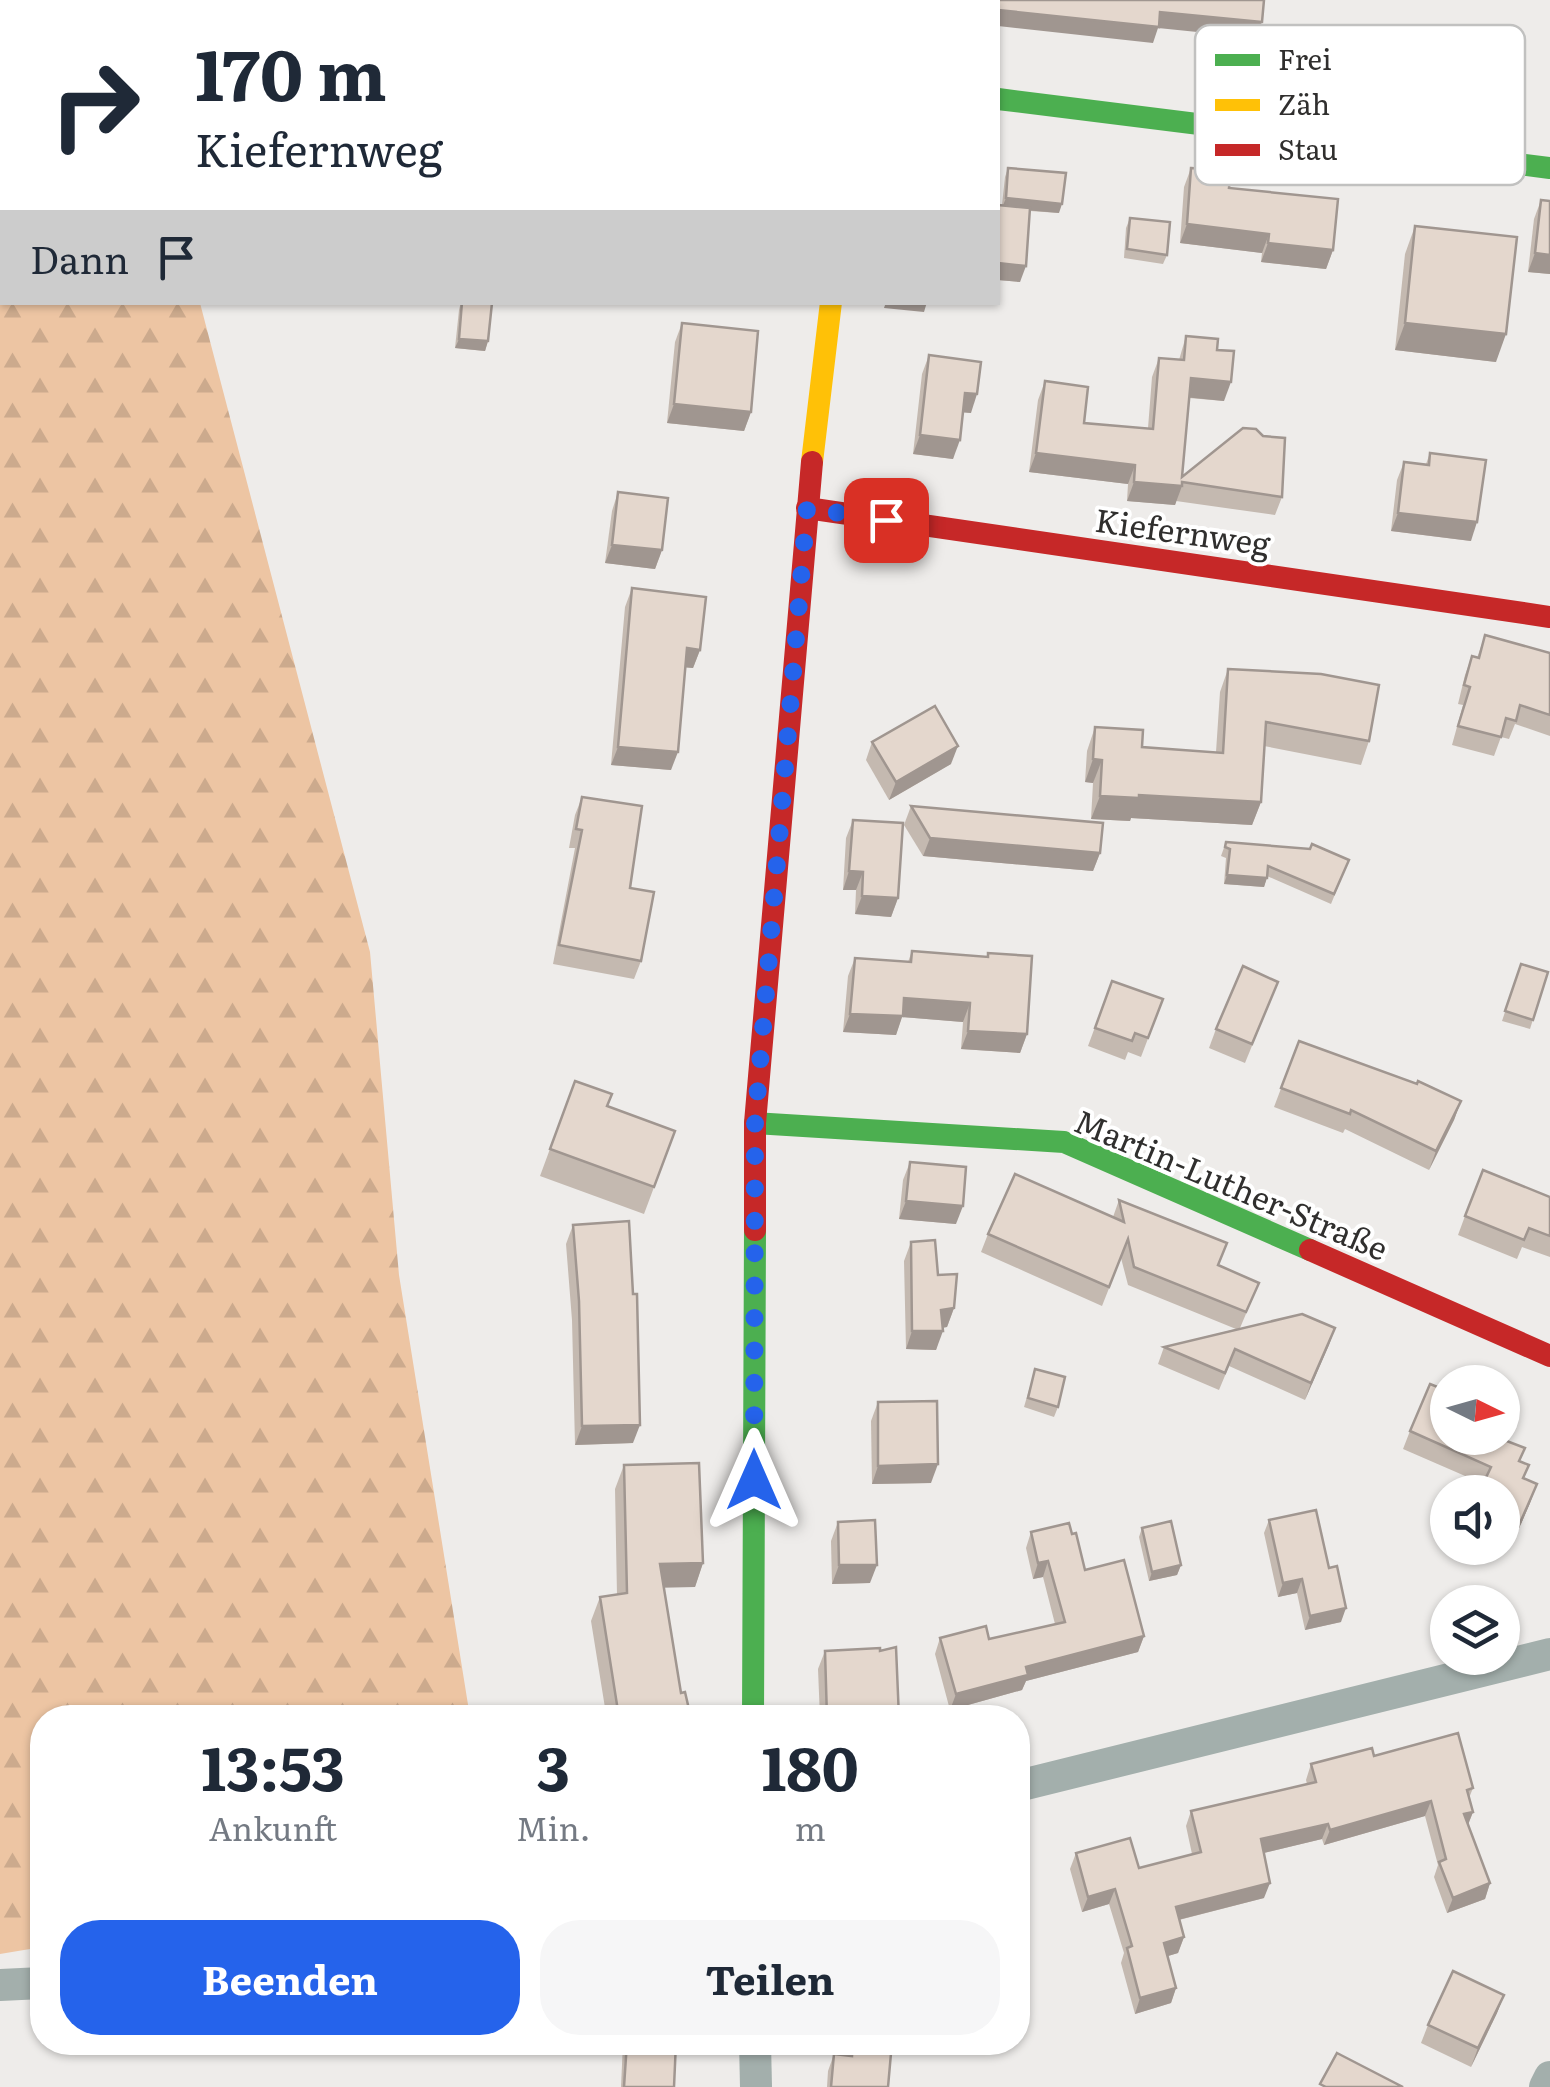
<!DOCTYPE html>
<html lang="de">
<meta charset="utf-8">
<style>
body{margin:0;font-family:Literata,serif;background:#f6f6f7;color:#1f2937;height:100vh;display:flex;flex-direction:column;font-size:38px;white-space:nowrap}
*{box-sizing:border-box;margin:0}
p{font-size:32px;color:#747a83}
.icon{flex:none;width:55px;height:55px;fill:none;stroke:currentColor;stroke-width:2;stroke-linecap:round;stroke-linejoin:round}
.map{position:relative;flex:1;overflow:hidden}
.sheet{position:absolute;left:30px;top:1705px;width:1000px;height:350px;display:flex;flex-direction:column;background:#fff;border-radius:40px;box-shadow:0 2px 8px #0004}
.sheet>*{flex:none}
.banner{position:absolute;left:0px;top:0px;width:1000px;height:305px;box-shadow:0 2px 8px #0004;background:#fff;color:#1f2937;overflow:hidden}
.needle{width:65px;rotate:95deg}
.controls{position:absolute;left:1430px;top:1365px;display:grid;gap:20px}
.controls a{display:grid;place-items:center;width:90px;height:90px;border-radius:50%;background:#fff;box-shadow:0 2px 8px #0004;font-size:50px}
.pin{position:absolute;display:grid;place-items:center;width:85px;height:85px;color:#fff;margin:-42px;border-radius:20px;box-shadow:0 5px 15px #0006}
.me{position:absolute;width:110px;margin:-55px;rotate:0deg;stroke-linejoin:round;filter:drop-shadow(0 0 8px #0008)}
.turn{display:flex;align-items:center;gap:35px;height:210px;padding:0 30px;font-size:45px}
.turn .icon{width:130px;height:130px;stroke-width:2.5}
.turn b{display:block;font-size:70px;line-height:85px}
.then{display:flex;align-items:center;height:95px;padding:0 30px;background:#0003;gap:20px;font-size:38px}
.eta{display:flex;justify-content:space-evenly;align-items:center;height:170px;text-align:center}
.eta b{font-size:60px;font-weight:700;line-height:70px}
.primary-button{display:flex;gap:20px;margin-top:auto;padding:20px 30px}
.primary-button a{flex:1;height:115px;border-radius:40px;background:#2563eb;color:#fff;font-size:40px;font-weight:700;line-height:115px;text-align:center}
.primary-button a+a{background:#f6f6f7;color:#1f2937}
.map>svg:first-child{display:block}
</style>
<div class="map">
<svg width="1550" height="2087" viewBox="0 0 1550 2087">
<defs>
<pattern id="forest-firs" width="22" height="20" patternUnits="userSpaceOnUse" patternTransform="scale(2.5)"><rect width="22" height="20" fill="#edc5a3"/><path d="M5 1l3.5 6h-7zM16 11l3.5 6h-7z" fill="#ccaa8d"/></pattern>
</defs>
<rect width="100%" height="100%" fill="#eeecea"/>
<path fill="url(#forest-firs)" d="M0,0L55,2H2V302L200,303L370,952L399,1275L470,1717L42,1718V1947L0,1954Z"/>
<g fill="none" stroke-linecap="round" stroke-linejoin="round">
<g stroke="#a3afac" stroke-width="32">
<path d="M866,2V0"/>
<path d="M1018,1786L1550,1654"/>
<path d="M0,1985L42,1983"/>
<path d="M755,2042L756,2087"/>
<path d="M1545,2087L1550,2077"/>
</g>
<g stroke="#4caf50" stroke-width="22">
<path d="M998,99L1550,168"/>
<path d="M755,1123L1064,1142L1310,1250"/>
<path d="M753,1718L755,1230"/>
</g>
<path stroke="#ffc107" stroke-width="22" d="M812,462L831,302"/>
<g stroke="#c62828" stroke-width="22">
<path d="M807,508L1550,617"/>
<path d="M755,1230V1123L812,462"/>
<path d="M1310,1250L1550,1356"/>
</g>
</g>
<g fill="#c4b9b0">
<path d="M1008,168L1059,213L1030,211L1020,282L998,280V205H1002L1005,177Z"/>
<path d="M1191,168L1229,188L1333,250L1326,269L1261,262L1262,253L1180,243L1184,187Z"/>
<path d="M1541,200L1550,201V274L1528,272L1534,219Z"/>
<path d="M1130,218L1167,255L1163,264L1124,258L1126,228Z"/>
<path d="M1415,226L1496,362L1395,350L1405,254Z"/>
<path d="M461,302L488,341L485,351L455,348L459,310Z"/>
<path d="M682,323L751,412L744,431L667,423L675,342Z"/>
<path d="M1186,336L1217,350L1224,401L1189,398L1182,477L1282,497L1275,515L1176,501L1175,505L1127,501L1128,484L1029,472L1038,400L1045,381L1084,423L1148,428L1152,377L1159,358L1179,360Z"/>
<path d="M929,355L971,413L963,412L953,459L913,454L922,374Z"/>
<path d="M1430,453L1471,541L1391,531L1397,480L1404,462L1426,464Z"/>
<path d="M618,492L662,550L655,569L605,563L612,511Z"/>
<path d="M632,588L700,650L693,668L685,667L671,770L611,765L625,607Z"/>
<path d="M1485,635L1550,653V736L1515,724L1509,739L1501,737L1494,756L1452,745L1463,705L1458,704L1465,675L1472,656L1477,658Z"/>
<path d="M1228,669L1369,741L1361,765L1264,746L1261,802L1252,825L1131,818L1130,821L1091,819L1093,783L1085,782L1087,751L1095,727L1142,747L1216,752L1220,692Z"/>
<path d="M872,742L951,764L889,800L866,760Z"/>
<path d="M582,797L641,961L634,979L553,964L575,848H569L575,815Z"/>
<path d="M911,806L1100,853L1093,871L923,856L904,825Z"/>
<path d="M853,820L898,898L891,917L855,914L856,890H843L846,838Z"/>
<path d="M1226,842L1349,860L1331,904L1267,876L1264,887L1224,884L1226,858L1221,856Z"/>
<path d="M912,951L987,957L988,953L1027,1034L1020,1053L961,1049L963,1022L902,1017L896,1035L843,1032L848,976L855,958L908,962Z"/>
<path d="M1521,964L1548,972L1530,1029L1502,1021Z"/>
<path d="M1112,981L1163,999L1141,1057L1128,1052L1125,1060L1088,1046Z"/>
<path d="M1278,982L1245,1063L1209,1048L1216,1029Z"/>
<path d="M1299,1041L1461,1101L1454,1120L1429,1170L1345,1129L1343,1133L1274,1107Z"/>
<path d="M575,1081L608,1107L675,1131L644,1214L540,1176Z"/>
<path d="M910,1162L956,1224L899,1219L903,1180Z"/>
<path d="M1550,1197V1257L1522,1247L1517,1259L1458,1235L1465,1216Z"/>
<path d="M1119,1200L1219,1265L1259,1283L1240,1328H1335L1305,1400L1229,1366L1219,1390L1158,1364L1164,1347L1236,1329L1128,1285L1121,1258L1102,1306L981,1252L988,1234L1113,1217Z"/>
<path d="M573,1225L633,1443L575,1445L572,1320L566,1244Z"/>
<path d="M911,1242L938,1275L954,1308L947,1327L942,1328L936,1350L906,1349L904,1261Z"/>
<path d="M1035,1369L1058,1407L1054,1417L1024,1407Z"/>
<path d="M878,1402L931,1483L872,1484L871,1421Z"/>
<path d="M1410,1431L1525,1448L1520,1461L1529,1465L1524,1478L1530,1503L1513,1542L1502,1538V1492L1403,1449Z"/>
<path d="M624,1465L703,1563L695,1587H664L681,1693L606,1714L591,1621L600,1597L617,1595L615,1489Z"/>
<path d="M1269,1520L1341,1622L1305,1630L1297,1593L1278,1597L1264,1533Z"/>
<path d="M838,1522L870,1583L832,1584L831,1541Z"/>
<path d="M1142,1528L1181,1565L1177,1575L1149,1581L1139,1537Z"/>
<path d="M1031,1532L1085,1570L1144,1636L1138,1652L1026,1681L1022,1690L950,1710L935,1654L940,1638L989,1639L1055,1624L1043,1577L1033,1579L1026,1548Z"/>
<path d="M825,1651L899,1718H820L818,1669Z"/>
<path d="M1374,1756L1473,1788L1469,1798L1473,1812L1468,1825L1490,1883L1485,1899L1447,1913L1434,1877L1438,1865L1425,1816L1324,1845L1322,1839L1264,1853V1898L1179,1920L1184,1937L1178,1953L1168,1956L1176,1988L1171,2003L1135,2014L1121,1963L1124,1953L1109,1904L1082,1912L1070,1869L1076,1853L1139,1868L1192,1854L1186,1826L1191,1811L1307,1784L1306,1780L1311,1764Z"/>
<path d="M1504,1995L1497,2013L1471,2067L1421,2043L1428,2025Z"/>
<path d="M623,2042H676L674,2087H621Z"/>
<path d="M849,2042H892L888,2087H827L828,2071L834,2054L848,2056Z"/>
</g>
<g fill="#a09690">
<path d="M998,10L1160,12L1262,22L1256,38L1158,28L1153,43L998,26Z"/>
<path d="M1006,198L1062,204L1059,213L1002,208Z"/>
<path d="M1187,224L1269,234L1262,253L1180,243Z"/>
<path d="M1268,243L1333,250L1326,269L1261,262Z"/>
<path d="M1535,253L1550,255V274L1528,272Z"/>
<path d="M998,263L1026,266L1020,282L998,280Z"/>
<path d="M886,302H927L924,312L884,308Z"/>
<path d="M1405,323L1506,334L1496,362L1395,350Z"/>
<path d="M459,339L488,341L485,351L455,348Z"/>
<path d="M1191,378L1231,382L1224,401L1184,397Z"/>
<path d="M965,393L977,394L971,413L958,412Z"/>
<path d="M674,404L751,412L744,431L667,423Z"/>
<path d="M920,435L960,440L953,459L913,454Z"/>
<path d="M1036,453L1135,465L1128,484L1029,472Z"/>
<path d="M1134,482L1182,486L1175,505L1127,501Z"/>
<path d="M1398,513L1477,522L1471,541L1391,531Z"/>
<path d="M612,545L662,550L655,569L605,563Z"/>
<path d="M687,648L700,650L693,668L680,667Z"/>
<path d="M958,746L951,764L889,800L896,782Z"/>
<path d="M618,747L678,752L671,770L611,765Z"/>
<path d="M1093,759L1102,760L1093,783L1085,782Z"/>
<path d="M1139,795L1261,802L1252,825L1131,818L1130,821L1091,819L1100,796Z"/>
<path d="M930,838L1100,853L1093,871L923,856Z"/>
<path d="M849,871L863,872L856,890H843Z"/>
<path d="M1227,875L1267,878L1264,887L1224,884Z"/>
<path d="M862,896L898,898L891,917L855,914Z"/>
<path d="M904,998L970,1003L963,1022L902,1017L896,1035L843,1032L850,1014Z"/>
<path d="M968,1031L1027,1034L1020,1053L961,1049Z"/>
<path d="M1461,1101L1454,1120L1429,1170L1436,1151Z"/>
<path d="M906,1201L963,1206L956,1224L899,1219Z"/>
<path d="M954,1308L947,1327L934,1329L941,1310Z"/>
<path d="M1335,1328L1329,1345L1305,1400L1311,1383Z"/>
<path d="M912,1331H943L936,1350L906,1349Z"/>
<path d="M640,1425L633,1443L575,1445L582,1426Z"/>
<path d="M938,1464L931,1483L872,1484L878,1466Z"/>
<path d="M1537,1484L1530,1503L1513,1542L1520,1523Z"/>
<path d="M1048,1561L1043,1577L1033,1579L1038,1563Z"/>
<path d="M703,1563L695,1587L651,1588L660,1564Z"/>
<path d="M839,1565H877L870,1583L832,1584Z"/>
<path d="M1181,1565L1177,1575L1149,1581L1152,1572Z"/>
<path d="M1302,1579L1297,1593L1278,1597L1283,1583Z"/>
<path d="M1346,1608L1341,1622L1305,1630L1310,1616Z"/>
<path d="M1144,1636L1138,1652L1026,1681L1022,1690L950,1710L956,1694L1026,1667Z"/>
<path d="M1431,1801L1425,1816L1324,1845L1330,1830Z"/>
<path d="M1473,1812L1467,1827L1464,1814Z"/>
<path d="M1328,1824L1322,1839L1255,1855L1261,1839Z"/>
<path d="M1270,1883L1264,1898L1170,1922L1176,1907Z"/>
<path d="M1490,1883L1485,1899L1447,1913L1453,1898Z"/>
<path d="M1115,1889L1109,1904L1082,1912L1088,1897Z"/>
<path d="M1184,1937L1178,1953L1158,1959L1164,1943Z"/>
<path d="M1176,1988L1171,2003L1135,2014L1140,1998Z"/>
<path d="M1504,1995L1497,2013L1471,2067L1478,2048Z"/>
</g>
<g fill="#e4d7cd" stroke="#a09690" stroke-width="2.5">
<path d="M979,0H1264L1262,22L1160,12L1159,27L998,10V2H979Z"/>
<path d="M1008,168L1066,173L1062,204L1006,198Z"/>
<path d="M1191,168L1231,171L1229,188L1338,199L1333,250L1268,243L1269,234L1187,224Z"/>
<path d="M1541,200L1550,201V255L1535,253Z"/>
<path d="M998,205L1030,208L1026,266L998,263Z"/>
<path d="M1130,218L1170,222L1167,255L1127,249Z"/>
<path d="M1415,226L1517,237L1506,334L1405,323Z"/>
<path d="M462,302L492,303L488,341L459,339Z"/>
<path d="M682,323L758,331L751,412L674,404Z"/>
<path d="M1186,336L1218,339L1217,350L1234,351L1231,382L1191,378L1182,477L1243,428L1256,429L1263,436L1285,438L1282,497L1182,482V486L1134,482L1135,465L1036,453L1045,381L1088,387L1084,423L1153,429L1159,358L1184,360Z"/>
<path d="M929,355L981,362L977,394L965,393L960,440L920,435Z"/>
<path d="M1430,453L1486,460L1477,522L1398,513L1404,462L1429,465Z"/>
<path d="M618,492L668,498L662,550L612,545Z"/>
<path d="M632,588L706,597L700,650L687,648L678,752L618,747Z"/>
<path d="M1485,635L1550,653V715L1520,705L1516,721L1506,718L1501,737L1458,726L1470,687L1464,685L1472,656L1479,658Z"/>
<path d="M1228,669L1321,674L1379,685L1369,741L1266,722L1261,802L1139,795V798L1100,796L1102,760L1093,759L1095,727L1143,730L1142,747L1223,753Z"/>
<path d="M935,706L958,746L896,782L872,742Z"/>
<path d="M582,797L642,806L630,888L654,892L641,961L559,945L582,830L576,829Z"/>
<path d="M911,806L1103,823L1100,853L930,838Z"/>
<path d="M853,820L903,823L898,898L862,896L863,872L849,871Z"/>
<path d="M1226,842L1310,849L1312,844L1349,860L1334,894L1268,866L1267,878L1227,875L1230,849L1225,847Z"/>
<path d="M912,951L988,957V953L1032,956L1027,1034L968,1031L970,1003L904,998L903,1016L850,1014L855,958L911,962Z"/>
<path d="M1521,964L1548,972L1533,1020L1505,1011Z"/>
<path d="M1243,966L1278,982L1252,1044L1216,1029Z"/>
<path d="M1112,981L1163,999L1148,1038L1135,1033L1132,1041L1095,1028Z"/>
<path d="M1299,1041L1417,1084L1418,1081L1461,1101L1436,1151L1351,1110L1350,1114L1281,1088Z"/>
<path d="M575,1081L612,1094L607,1106L675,1131L654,1187L550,1149Z"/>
<path d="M910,1162L966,1167L963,1206L906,1201Z"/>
<path d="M1483,1170L1550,1197V1236L1529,1228L1524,1240L1465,1216Z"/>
<path d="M1015,1174L1124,1222L1119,1200L1227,1243L1218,1265L1259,1283L1246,1312L1134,1267L1128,1239L1109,1287L988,1234Z"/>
<path d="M629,1221L633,1294H637L640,1425L582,1426L579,1301L573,1225Z"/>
<path d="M935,1240L938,1275L957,1274L954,1308L941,1310L943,1331H912L911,1242Z"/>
<path d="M1302,1314L1335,1328L1311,1383L1235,1349L1225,1373L1164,1347Z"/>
<path d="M1035,1369L1065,1377L1058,1407L1028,1398Z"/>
<path d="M1430,1384L1448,1391V1438H1499L1525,1448L1519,1461L1529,1465L1523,1478L1537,1484L1520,1523L1504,1516L1502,1520V1492H1479L1491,1467L1410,1431Z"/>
<path d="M937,1401L938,1464L878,1466V1402Z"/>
<path d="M699,1463L703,1563L660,1564L681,1693L685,1692L691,1718H592L618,1711L600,1597L627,1593L624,1465Z"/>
<path d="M1316,1510L1329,1568L1337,1566L1346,1608L1310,1616L1302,1579L1283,1583L1269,1520Z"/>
<path d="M875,1520L877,1565H839L838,1522Z"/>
<path d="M1171,1521L1181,1565L1152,1572L1142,1528Z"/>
<path d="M1069,1523L1072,1534L1076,1533L1085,1570L1124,1560L1144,1636L1026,1667L1028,1675L956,1694L940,1638L986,1626L989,1639L1065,1622L1048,1561L1038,1563L1031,1532Z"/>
<path d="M896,1647L899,1718H827L825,1651L880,1648V1651Z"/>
<path d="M1458,1733L1473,1788L1467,1790L1473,1812L1464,1814L1490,1883L1453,1898L1439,1862L1446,1859L1431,1801L1330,1830L1328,1824L1261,1839L1270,1883L1176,1907L1184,1937L1164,1943L1176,1988L1140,1998L1127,1948L1132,1946L1115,1889L1088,1897L1076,1853L1130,1838L1139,1868L1201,1852L1191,1811L1316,1782L1311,1764L1372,1748L1374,1756Z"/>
<path d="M1018,1862L1022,1881L1018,1882Z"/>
<path d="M1453,1971L1504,1995L1478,2048L1428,2025Z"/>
<path d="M627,2042H676L674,2087H624Z"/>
<path d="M853,2042H892L888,2087H831L834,2054L852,2056Z"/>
<path d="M1337,2053L1403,2087H1326L1320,2084Z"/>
</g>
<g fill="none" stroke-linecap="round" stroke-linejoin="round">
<path stroke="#2563eb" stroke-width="18" stroke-dasharray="0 32.4" d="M754,1480L755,1123L807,508L886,520"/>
</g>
<g text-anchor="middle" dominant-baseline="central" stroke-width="8" stroke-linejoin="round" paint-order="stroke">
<g font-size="32" fill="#302f2e" stroke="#fff">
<text transform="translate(1183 530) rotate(8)">Kiefernweg</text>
<text transform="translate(1232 1183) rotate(23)">Martin-Luther-Straße</text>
</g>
</g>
<rect x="1195" y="25" width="330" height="160" rx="15" fill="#fff" stroke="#c1c1c0" stroke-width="2.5"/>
<rect x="1215" y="54" width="45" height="12" fill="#4caf50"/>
<rect x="1215" y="99" width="45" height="12" fill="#ffc107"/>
<rect x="1215" y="144" width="45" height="12" fill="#c62828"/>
<g font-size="28" fill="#302f2e">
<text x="1278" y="70">Frei</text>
<text x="1278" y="115">Zäh</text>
<text x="1278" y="160">Stau</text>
</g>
</svg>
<div class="controls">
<a><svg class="needle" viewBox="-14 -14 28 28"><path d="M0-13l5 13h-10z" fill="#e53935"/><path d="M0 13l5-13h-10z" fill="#747a83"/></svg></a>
<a><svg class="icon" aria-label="sound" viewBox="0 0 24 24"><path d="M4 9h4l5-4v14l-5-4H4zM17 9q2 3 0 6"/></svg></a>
<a><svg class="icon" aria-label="layers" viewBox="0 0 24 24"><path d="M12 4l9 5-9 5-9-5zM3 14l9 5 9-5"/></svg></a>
</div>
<div class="pin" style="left:886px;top:520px;background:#d93025"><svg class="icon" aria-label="arrive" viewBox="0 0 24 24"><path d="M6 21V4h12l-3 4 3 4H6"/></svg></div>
<svg class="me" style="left:754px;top:1480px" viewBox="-20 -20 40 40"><path d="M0-17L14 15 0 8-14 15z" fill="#2563eb" stroke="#fff" stroke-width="4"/></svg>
<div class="banner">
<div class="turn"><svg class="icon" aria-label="right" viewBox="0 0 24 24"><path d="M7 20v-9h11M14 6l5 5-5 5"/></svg><div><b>170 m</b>Kiefernweg</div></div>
<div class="then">Dann<svg class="icon" aria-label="arrive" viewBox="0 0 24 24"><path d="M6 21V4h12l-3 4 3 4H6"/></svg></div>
</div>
<section class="sheet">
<div class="eta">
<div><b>13:53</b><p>Ankunft</p></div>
<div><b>3</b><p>Min.</p></div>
<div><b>180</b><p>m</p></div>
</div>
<div class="primary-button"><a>Beenden</a><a>Teilen</a></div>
</section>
</div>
